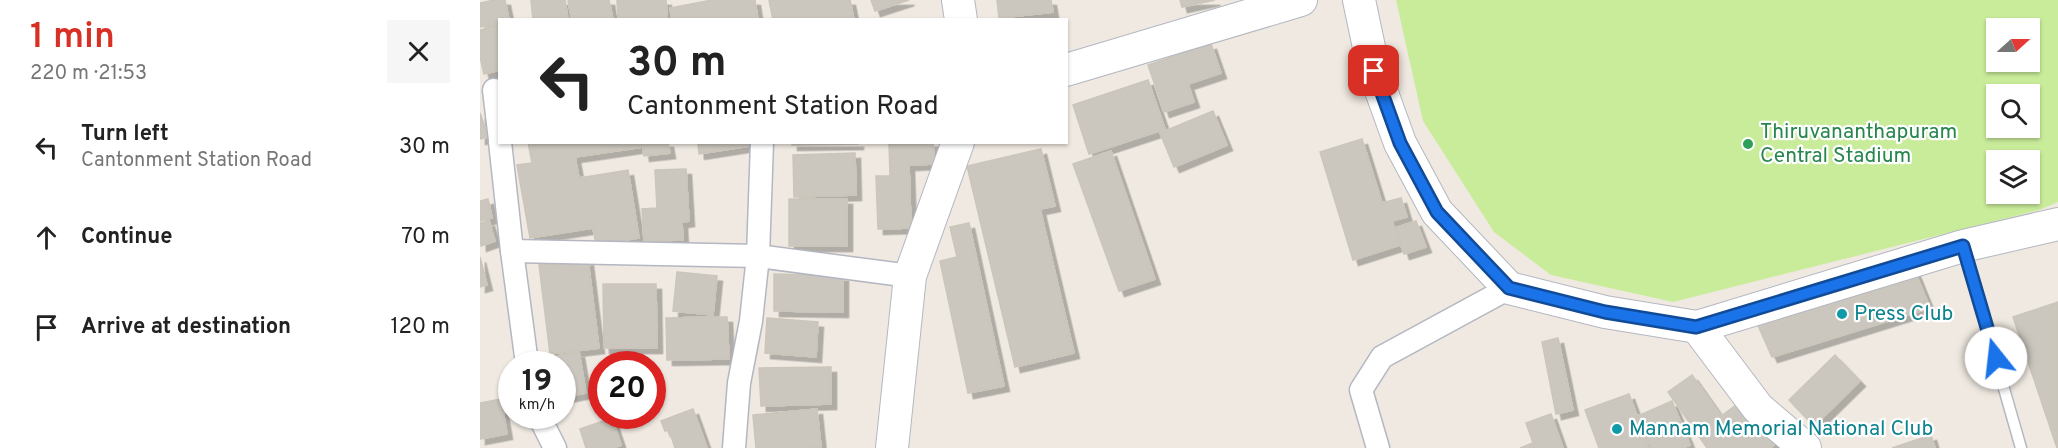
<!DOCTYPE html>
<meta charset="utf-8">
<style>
body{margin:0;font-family:Overpass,sans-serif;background:#f6f6f6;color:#222;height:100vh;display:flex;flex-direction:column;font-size:22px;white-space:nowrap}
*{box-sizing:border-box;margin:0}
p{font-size:20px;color:#767676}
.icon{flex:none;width:33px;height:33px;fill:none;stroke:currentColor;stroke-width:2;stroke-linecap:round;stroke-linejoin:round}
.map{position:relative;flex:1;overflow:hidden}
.drawer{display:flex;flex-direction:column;background:#fff;width:480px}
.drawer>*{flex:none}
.hud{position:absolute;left:18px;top:18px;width:570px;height:126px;border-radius:0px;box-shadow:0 2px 4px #0004;background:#fff;color:#222;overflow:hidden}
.needle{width:39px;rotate:69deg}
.buttons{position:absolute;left:1506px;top:18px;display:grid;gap:12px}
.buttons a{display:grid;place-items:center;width:54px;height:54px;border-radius:0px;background:#fff;box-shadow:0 2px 4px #0004;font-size:30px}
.speed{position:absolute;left:18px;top:351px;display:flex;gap:12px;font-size:30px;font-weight:700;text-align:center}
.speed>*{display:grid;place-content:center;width:78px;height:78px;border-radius:50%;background:#fff;box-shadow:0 2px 4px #0004;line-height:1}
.speed small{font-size:15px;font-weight:400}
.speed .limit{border:9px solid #d22;background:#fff;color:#111}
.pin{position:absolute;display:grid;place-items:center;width:51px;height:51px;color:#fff;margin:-26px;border-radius:12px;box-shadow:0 3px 9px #0006}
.me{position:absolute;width:66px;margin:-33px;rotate:344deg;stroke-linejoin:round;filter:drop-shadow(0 0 4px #0008)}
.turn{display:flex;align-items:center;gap:21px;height:126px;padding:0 30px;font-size:27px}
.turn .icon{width:78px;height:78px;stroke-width:2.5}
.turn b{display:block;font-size:42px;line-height:51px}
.round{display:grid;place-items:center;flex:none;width:63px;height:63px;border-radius:0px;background:#f6f6f6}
.summary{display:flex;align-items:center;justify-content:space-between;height:102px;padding:0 30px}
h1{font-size:36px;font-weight:600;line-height:45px;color:#d93025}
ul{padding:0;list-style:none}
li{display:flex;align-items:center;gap:18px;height:90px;padding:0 30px}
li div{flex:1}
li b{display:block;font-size:22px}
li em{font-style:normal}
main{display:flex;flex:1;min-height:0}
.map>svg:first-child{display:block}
</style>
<main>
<section class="drawer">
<div class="summary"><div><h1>1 min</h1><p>220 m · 21:53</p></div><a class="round"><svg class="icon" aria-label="close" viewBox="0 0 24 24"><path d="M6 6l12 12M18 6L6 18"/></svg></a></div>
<ul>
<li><svg class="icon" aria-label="left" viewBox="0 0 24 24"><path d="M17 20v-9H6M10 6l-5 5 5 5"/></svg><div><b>Turn left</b><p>Cantonment Station Road</p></div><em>30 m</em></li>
<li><svg class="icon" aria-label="ahead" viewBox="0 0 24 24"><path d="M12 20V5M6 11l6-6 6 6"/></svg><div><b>Continue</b></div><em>70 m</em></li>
<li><svg class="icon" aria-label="arrive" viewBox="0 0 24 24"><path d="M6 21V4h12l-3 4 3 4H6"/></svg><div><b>Arrive at destination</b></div><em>120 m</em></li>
</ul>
</section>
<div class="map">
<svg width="1578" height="448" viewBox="0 0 1578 448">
<defs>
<filter id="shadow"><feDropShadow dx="5.5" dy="5.5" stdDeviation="0" flood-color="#0004"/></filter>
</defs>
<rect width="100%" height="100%" fill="#efe9e1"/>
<path fill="#c9ec9a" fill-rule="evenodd" d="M916,0H1578V202L1559,210L1193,302L1071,275L1014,232L943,121ZM1550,28V62H1516V28ZM1516,94H1550V128H1516ZM1516,160H1550V194H1516Z"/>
<g fill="#cbc7bf" stroke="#cbc5ba" stroke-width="1.5" filter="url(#shadow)">
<path d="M14,0H25L29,20H20V23L0,27V3Z"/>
<path d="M51,0H85L88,20H53Z"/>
<path d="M94,0H129L133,20H92L88,1Z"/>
<path d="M137,0H186L187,20H138Z"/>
<path d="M275,0L278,20H192L190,8L232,0Z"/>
<path d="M289,0H370L374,20H293Z"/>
<path d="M391,0H429L395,11Z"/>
<path d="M517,0H571L573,12L519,18Z"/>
<path d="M700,0H735L702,7Z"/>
<path d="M20,25V70L4,74L0,57V30Z"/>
<path d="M731,44L741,73L708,84L714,102L684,112L668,65Z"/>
<path d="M668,80L685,129L609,154L593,105Z"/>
<path d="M733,111L747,145L694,167L680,133Z"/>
<path d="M0,113L8,137L0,139Z"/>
<path d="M882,139L902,203L921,198L927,217L912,221L920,245L873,260L840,152Z"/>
<path d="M48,142H161L162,147L95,157L99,178L148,170L159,238L116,245L113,228L50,238L37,165L52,163Z"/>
<path d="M162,142H188L190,153L164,156Z"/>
<path d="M218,142H269V146L219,154Z"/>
<path d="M312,142H378V144L312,145Z"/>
<path d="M409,142H453L454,164L429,165L431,228L398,229L396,176H410Z"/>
<path d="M561,149L575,206L560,209L594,353L535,367L487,166Z"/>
<path d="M631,151L675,279L639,291L593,164Z"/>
<path d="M375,153L376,195L314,197L313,155Z"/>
<path d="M206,169L209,221L202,222L203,240L164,241L162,209L177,208L175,170Z"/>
<path d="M8,199L12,218L0,221V201Z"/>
<rect x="309" y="199" width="58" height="47"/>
<path d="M9,221L15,241L1,246L0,223Z"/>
<path d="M936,221L946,247L924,254L915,228Z"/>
<path d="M489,223L524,386L488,393L460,261L477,257L470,227Z"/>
<path d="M0,257L7,285L0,287Z"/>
<path d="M108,260L119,348L70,354L59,265Z"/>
<path d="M1434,269L1450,308L1292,357L1276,321Z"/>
<path d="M197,272L237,276L233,315L193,311Z"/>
<path d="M294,274L363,276V312L294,311Z"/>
<path d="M123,284H176L177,348H124Z"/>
<path d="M1578,302V448H1577L1533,317Z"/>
<path d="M247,317L249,359L187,360L186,318Z"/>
<path d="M287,318L338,322L336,357L285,353Z"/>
<path d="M1078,338L1093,410L1076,414L1062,342Z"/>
<path d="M99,352L106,393L85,397L82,364H79L77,356Z"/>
<path d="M1355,355L1380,381L1334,426L1309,400Z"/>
<path d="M351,367V404L281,406L279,368Z"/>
<path d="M1212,375L1241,416L1263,400L1295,444L1290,448H1227L1188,392Z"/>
<path d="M1149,394L1169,448H1119L1105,410Z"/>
<path d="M21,399L27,434L0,439V403Z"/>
<path d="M1192,401L1210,445L1202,448H1172L1158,416Z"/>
<path d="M213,409L227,448H195L189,430L185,431L181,421Z"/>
<path d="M337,409L341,447L276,448L273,415Z"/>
<path d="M1071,414L1083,448H1040L1053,443L1046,423Z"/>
<path d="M132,418L141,445L134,448H106L100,429Z"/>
<path d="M1451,435L1455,448H1412Z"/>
</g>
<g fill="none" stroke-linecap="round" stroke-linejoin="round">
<g stroke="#b4b7c1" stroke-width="13">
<path id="lane" d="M1484,249L1541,448"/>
</g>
<g stroke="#b4b7c1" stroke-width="25">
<g id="street">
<path d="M14,90L20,140"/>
<path d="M20,142L32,251L47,364"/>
<path d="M32,251L278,256L430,276"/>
<path d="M59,416L75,448"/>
<path d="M254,448L259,383L271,321L278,256L282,142"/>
<path d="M898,448L881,390L902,357L1029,288"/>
</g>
</g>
<g stroke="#b4b7c1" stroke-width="34">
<g id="secondary">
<path d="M478,0L481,20"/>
<path d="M879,0L894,71L920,143L957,212L1029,288L1125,312L1217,327L1278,408L1325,448"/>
<path d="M586,70L821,0"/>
<path d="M1217,327L1483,246L1578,224"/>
<path d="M412,448L430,276L478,142"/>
</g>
</g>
<use href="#lane" stroke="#fff" stroke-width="10"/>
<use href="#street" stroke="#fff" stroke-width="22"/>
<use href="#secondary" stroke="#fff" stroke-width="32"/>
</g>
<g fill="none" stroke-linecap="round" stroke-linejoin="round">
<g stroke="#114b97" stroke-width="15">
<path id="route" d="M894,71L920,143L957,212L1029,288L1125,312L1216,327L1483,246L1516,358"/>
</g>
<use href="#route" stroke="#1a73e8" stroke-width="10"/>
</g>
<circle fill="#2e9e5b" stroke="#fff" stroke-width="2" cx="1268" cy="144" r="6"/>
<g fill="#0f9aa8" stroke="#fff" stroke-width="2">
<circle cx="1362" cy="314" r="6"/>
<circle cx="1137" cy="429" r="6"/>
</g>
<g text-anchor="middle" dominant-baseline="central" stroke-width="4.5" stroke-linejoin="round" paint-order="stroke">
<g font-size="21" fill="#27864d" stroke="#fff" text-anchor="start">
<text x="1280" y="132">Thiruvananthapuram<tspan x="1280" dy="24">Central Stadium</tspan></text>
</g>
<g font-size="21" fill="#0d838f" stroke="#fff" text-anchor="start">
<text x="1374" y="314">Press Club</text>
<text x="1149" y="429">Mannam Memorial National Club</text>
</g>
</g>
</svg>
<div class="buttons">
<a><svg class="needle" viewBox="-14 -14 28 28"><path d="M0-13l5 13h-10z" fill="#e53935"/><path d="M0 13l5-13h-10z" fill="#767676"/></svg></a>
<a><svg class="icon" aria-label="search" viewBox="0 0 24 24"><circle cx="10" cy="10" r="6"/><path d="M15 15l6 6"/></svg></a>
<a><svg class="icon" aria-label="layers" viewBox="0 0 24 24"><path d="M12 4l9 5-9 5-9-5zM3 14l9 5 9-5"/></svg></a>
</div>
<div class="speed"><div>19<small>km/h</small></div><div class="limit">20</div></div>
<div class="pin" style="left:894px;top:71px;background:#d93025"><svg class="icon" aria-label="arrive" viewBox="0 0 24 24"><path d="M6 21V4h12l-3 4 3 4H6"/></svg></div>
<svg class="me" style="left:1516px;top:358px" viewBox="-20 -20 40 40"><circle r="19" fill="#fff"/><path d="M0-13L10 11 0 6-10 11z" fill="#1a73e8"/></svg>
<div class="hud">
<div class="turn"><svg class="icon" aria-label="left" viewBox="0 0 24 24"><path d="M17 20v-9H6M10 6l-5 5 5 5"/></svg><div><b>30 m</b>Cantonment Station Road</div></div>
</div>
</div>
</main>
